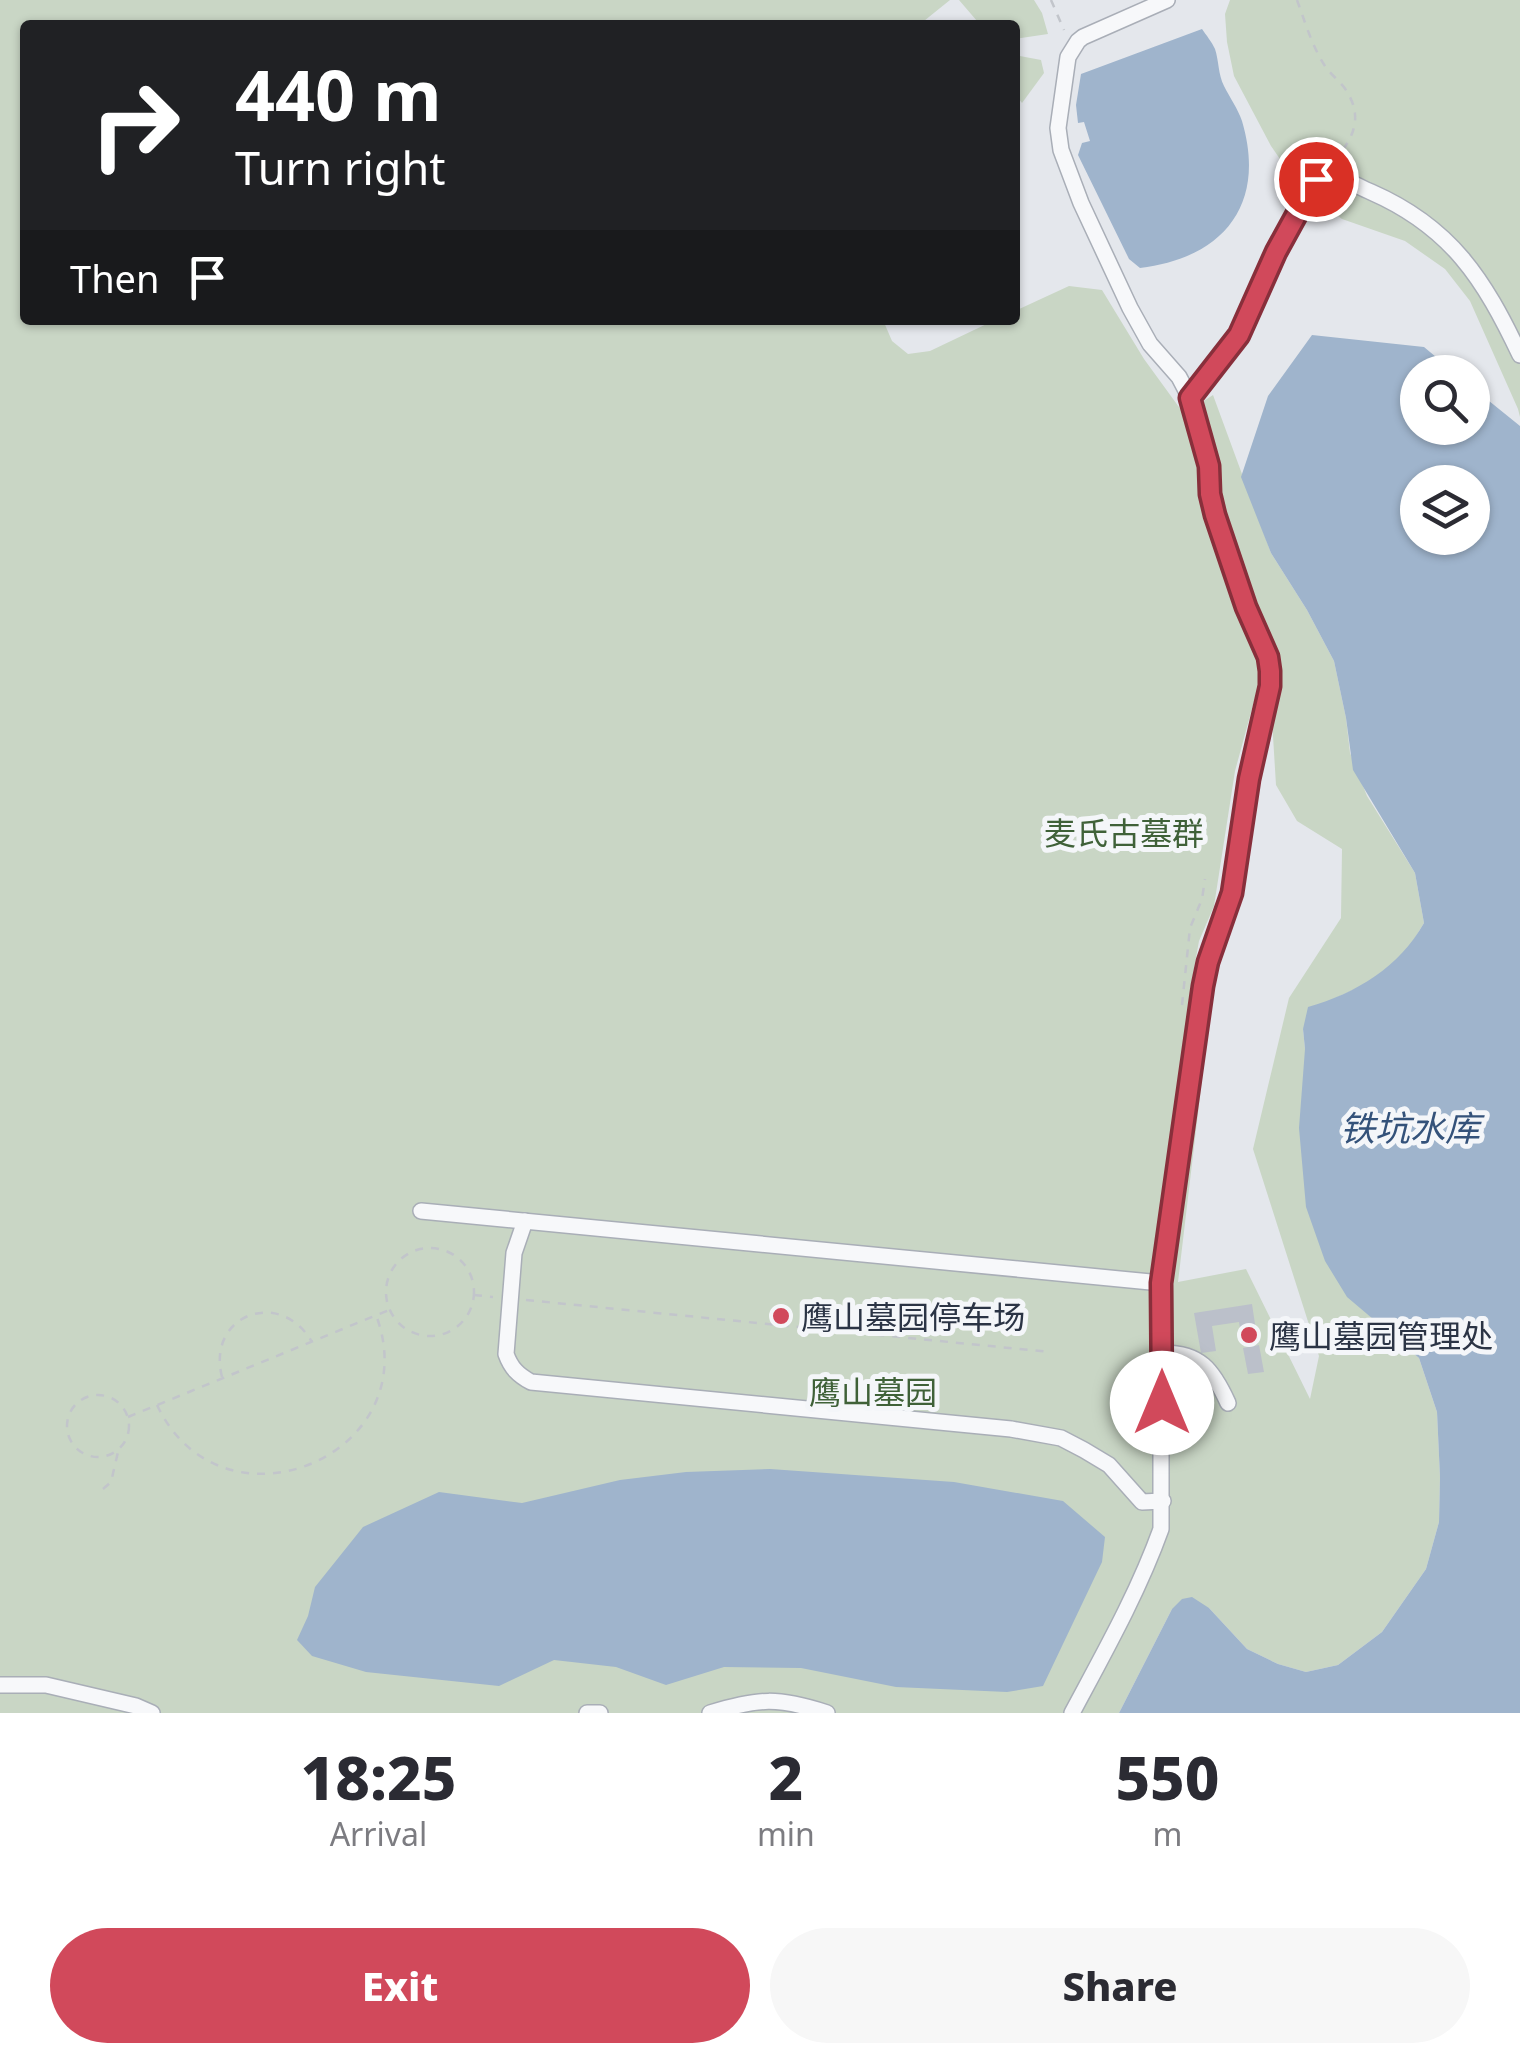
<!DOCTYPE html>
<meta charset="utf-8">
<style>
body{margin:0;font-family:"Noto Sans","Noto Sans SC",sans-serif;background:#f7f7f7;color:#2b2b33;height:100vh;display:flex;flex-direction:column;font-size:38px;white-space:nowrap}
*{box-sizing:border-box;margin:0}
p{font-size:32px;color:#7c7c81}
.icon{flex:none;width:55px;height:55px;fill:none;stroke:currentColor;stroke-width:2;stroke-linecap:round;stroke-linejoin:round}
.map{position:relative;height:1713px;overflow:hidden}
.details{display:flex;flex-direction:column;background:#fff;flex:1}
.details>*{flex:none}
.guide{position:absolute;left:20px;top:20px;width:1000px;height:305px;border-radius:10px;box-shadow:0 2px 8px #0004;background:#202124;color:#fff;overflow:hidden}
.controls{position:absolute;left:1400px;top:355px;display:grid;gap:20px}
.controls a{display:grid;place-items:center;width:90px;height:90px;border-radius:50%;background:#fff;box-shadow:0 2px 8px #0004;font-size:50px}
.pin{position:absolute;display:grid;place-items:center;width:85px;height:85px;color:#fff;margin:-42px;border:5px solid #fff;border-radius:50%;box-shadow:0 2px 10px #0007}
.me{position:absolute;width:110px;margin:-55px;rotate:0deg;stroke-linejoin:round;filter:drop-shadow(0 0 8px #0008)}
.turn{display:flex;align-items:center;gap:35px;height:210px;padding:0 50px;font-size:45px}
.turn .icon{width:130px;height:130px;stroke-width:2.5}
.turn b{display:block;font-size:70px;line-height:85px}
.then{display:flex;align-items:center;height:95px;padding:0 50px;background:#0003;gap:20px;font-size:38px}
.eta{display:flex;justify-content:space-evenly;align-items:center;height:170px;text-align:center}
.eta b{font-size:60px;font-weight:800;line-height:70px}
.primary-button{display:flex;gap:20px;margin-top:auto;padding:20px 50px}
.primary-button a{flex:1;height:115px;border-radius:60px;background:#d1495b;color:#fff;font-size:40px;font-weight:800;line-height:115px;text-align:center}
.primary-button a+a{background:#f7f7f7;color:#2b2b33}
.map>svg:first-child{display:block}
</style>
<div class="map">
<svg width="1520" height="1713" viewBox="0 0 1520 1713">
<rect width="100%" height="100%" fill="#e4e7ec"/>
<g fill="#c9d6c5" fill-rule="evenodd">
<path d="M0,0H950L919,25H25V320H883L892,341L908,354L930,351L995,320H1015V311L1069,286L1102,290L1144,359L1184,414L1213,395L1271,553L1307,610L1334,661L1346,718L1350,753L1367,796L1415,873L1424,923L1410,946L1389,967L1364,985L1329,1001L1303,1029L1305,1049L1386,1330L1419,1358L1437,1412L1440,1477L1439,1522L1426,1569L1382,1632L1338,1665L1306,1672L1278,1664L1247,1649L1209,1608L1172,1609L1119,1713H0ZM1259,683L1270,687L1276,785L1297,821L1342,849L1341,918L1289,998L1253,1149L1319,1356L1310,1399L1246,1269L1178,1282L1212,995L1190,991L1199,941L1214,906L1235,771Z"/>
<path d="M959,0H1034L1042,13L1048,34L1015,39V25H972L977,21Z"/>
<path d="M1230,0H1520V417L1518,409L1470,301L1445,269L1405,241L1342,219L1298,185L1271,146L1234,76L1227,42L1225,14Z"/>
<path d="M1015,55L1041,60L1044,73L1022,103L1015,94Z"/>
</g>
<g fill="#9fb4cc" fill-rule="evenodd">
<path d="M1202,29C1206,35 1212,42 1215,49C1219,61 1218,74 1224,86C1230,98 1238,109 1242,121C1267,205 1223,258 1140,268L1129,259L1078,155L1082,143L1090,141L1084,122L1078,123L1076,105L1081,74Z"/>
<path d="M1312,335L1424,347L1454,372H1418V428H1472L1473,388L1520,426V1713H1119L1172,1609L1182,1599L1192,1597L1209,1608L1247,1649L1278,1664L1306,1672L1338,1665L1382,1632L1426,1569L1439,1522L1440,1477L1437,1412L1419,1358L1347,1297L1325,1261L1306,1207L1299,1128L1305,1049L1303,1029L1308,1007C1357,993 1399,967 1424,923L1415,873L1353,770L1346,718L1334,661L1307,610L1271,553L1241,477L1268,396ZM1472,482V538H1418V482Z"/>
<path d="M770,1469L954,1482L1063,1501L1105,1537L1102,1562L1043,1686L1007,1692L896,1687L801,1668L724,1667L666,1685L616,1667L554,1660L499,1686L366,1672L312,1656L297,1640L308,1616L315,1587L363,1527L439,1492L522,1503L620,1480L686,1472Z"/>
</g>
<g fill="#bbc0ca">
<path d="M1252,1304L1258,1344L1243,1346L1239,1322L1212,1326L1216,1351L1201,1353L1194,1313Z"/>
<path d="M1259,1345L1264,1372L1248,1374L1243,1348Z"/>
<path d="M1174,1427L1184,1431L1182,1436L1173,1432L1150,1434L1141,1439L1138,1435L1148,1428Z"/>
</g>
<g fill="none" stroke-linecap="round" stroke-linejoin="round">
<g stroke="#a9aeb7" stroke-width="18">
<g id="minor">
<path d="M1190,398L1239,335L1277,252L1309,189L1316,179L1328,174C1343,177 1357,186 1371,192C1451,227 1484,279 1520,355"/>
<path d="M421,1211L1161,1283"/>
<path d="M525,1221L514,1253L506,1354C511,1368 518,1375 531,1382L1011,1429L1061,1438L1084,1450L1109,1465L1142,1502L1163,1501"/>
<path d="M1161,1353C1200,1352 1213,1370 1228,1403"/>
<path d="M0,1685H46L136,1706L152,1713"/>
<path d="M587,1713H600"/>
<path d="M710,1713C759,1698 778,1697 827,1713"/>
<path d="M1072,1713C1104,1653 1138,1593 1161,1529V1283L1203,985L1208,962L1232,893L1249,779L1270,686V671L1268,657L1245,607L1215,515L1210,495L1209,466L1190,398L1179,377L1150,344L1130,308L1081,203L1061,150L1058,128L1068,57L1078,41L1083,37L1167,0"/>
</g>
</g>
<g stroke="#c2c5cb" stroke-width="2.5" stroke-dasharray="8 8" stroke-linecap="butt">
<path d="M1051,0L1064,30"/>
<path d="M1297,0C1305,22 1312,46 1325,66C1331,75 1340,81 1346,90C1364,118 1353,139 1334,161"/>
<path d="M1182,1005L1190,928L1202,899L1205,879"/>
<circle cx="430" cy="1292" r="44"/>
<path d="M474,1295L493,1297"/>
<path d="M526,1300L1050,1352"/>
<path d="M222,1377C206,1315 280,1287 312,1342"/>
<circle cx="98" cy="1426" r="31"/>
<path d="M157,1405C222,1542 429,1455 376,1315"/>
<path d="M128,1417L389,1310"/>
<path d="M103,1489L111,1482L118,1452"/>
</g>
<use href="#minor" stroke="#f7f8fa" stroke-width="15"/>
</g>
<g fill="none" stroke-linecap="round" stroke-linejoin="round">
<g stroke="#882f3b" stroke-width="25">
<path id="route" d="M1162,1403L1161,1283L1203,986L1208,962L1232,893L1249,779L1270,686V671L1268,657L1246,607L1215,515L1210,494L1209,466L1190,398L1239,335L1276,252L1316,179"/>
</g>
<use href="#route" stroke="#d1495b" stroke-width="18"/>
</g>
<g fill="#d1495b" stroke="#f4f6f9" stroke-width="4">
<circle cx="781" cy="1316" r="10"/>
<circle cx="1249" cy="1335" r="10"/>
</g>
<g text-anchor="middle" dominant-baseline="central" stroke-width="10" stroke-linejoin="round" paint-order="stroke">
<g font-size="32" fill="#3f6138" stroke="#f4f6f9">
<text x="1124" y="832">麦氏古墓群</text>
<text x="873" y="1391">鹰山墓园</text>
</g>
<g font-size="32" fill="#2b3445" stroke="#f4f6f9" text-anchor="start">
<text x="801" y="1316">鹰山墓园停车场</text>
<text x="1269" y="1335">鹰山墓园管理处</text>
</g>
<g font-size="35" font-style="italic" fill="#34527a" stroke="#f4f6f9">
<text x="1410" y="1127">铁坑水库</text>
</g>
</g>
</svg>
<div class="controls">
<a><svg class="icon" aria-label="search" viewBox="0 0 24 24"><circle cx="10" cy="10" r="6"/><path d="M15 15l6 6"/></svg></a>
<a><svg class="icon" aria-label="layers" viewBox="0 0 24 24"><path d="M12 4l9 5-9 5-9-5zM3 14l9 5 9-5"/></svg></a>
</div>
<div class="pin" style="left:1316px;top:179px;background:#d93025"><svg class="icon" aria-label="arrive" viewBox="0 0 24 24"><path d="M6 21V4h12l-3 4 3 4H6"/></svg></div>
<svg class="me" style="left:1162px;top:1403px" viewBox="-20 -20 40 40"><circle r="19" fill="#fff"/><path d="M0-13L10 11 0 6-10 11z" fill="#d1495b"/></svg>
<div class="guide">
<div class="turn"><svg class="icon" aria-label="right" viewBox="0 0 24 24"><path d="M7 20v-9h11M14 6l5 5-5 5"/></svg><div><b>440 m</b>Turn right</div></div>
<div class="then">Then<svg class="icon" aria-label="arrive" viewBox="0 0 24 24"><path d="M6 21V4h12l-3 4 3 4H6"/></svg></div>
</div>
</div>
<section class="details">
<div class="eta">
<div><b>18:25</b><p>Arrival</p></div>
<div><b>2</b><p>min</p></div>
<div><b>550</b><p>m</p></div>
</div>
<div class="primary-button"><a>Exit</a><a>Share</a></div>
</section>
